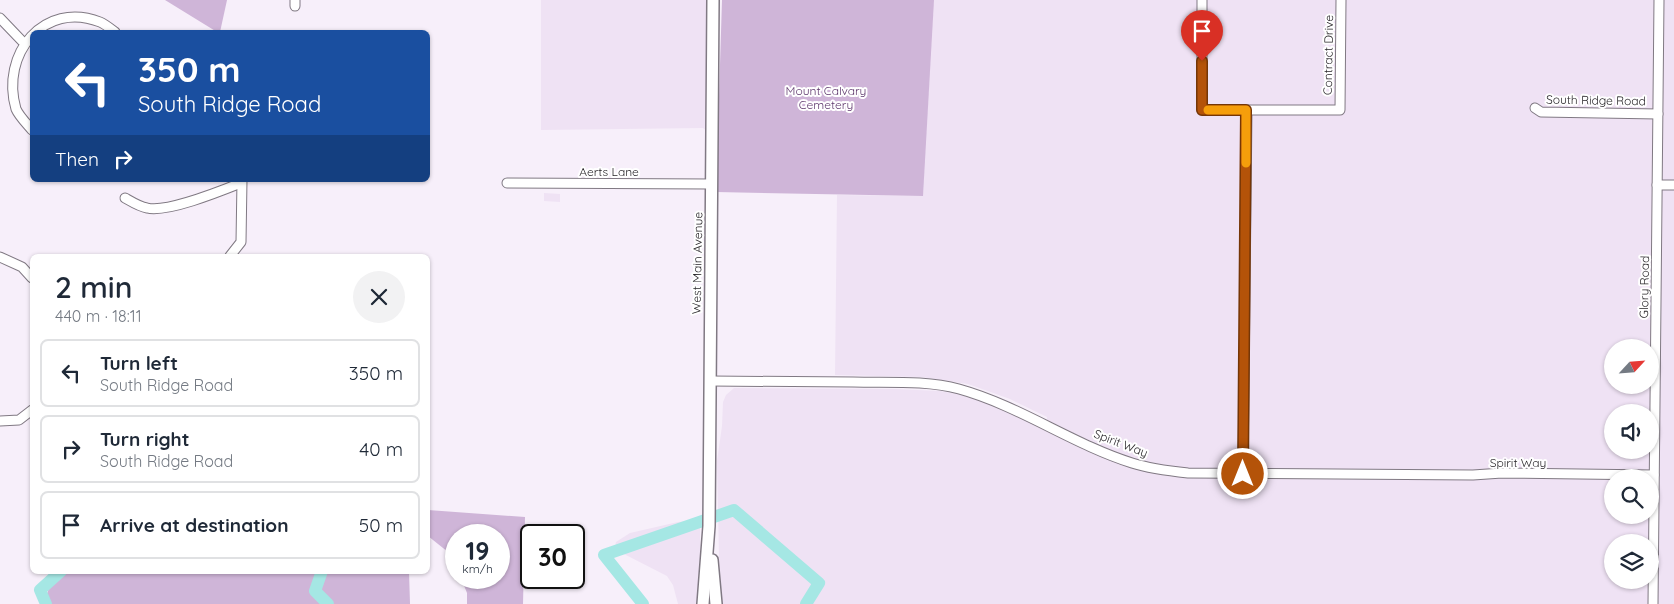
<!DOCTYPE html>
<meta charset="utf-8">
<style>
body{margin:0;font-family:Quicksand,sans-serif;background:#f2f2f3;color:#1f2937;height:100vh;display:flex;flex-direction:column;font-size:19px;white-space:nowrap}
*{box-sizing:border-box;margin:0}
p{font-size:16px;color:#747a83}
.icon{flex:none;width:28px;height:28px;fill:none;stroke:currentColor;stroke-width:2;stroke-linecap:round;stroke-linejoin:round}
.map{position:relative;flex:1;overflow:hidden}
.sheet{position:absolute;left:30px;top:254px;width:400px;height:320px;display:flex;flex-direction:column;background:#fff;border-radius:8px;box-shadow:0 1px 4px #0004}
.sheet>*{flex:none}
.top-card{position:absolute;left:30px;top:30px;width:400px;height:152px;border-radius:8px;box-shadow:0 1px 4px #0004;background:#1a4fa0;color:#fff;overflow:hidden}
.needle{width:32px;rotate:64deg}
.tools{position:absolute;left:1604px;top:339px;display:grid;gap:10px}
.tools a{display:grid;place-items:center;width:55px;height:55px;border-radius:50%;background:#fff;box-shadow:0 1px 4px #0004;font-size:25px}
.speed{position:absolute;left:445px;top:524px;display:flex;gap:10px;font-size:25px;font-weight:700;text-align:center}
.speed>*{display:grid;place-content:center;width:65px;height:65px;border-radius:50%;background:#fff;box-shadow:0 1px 4px #0004;line-height:1}
.speed small{font-size:12px;font-weight:400}
.speed .limit{border:2px solid #111;border-radius:8px;background:#fff;color:#111}
.pin{position:absolute;display:grid;place-items:center;width:42px;height:42px;color:#fff;margin:-51px -21px;border-radius:50% 50% 50% 0;rotate:-45deg;box-shadow:0 0 5px #0007}
.pin .icon{rotate:45deg}
.me{position:absolute;width:55px;margin:-28px;rotate:0deg;stroke-linejoin:round;filter:drop-shadow(0 0 4px #0008)}
.turn{display:flex;align-items:center;gap:18px;height:105px;padding:0 25px;font-size:22px}
.turn .icon{width:65px;height:65px;stroke-width:2.5}
.turn b{display:block;font-size:35px;line-height:42px}
.then{display:flex;align-items:center;height:48px;padding:0 25px;background:#0003;gap:10px;font-size:19px}
.round{display:grid;place-items:center;flex:none;width:52px;height:52px;border-radius:26px;background:#f2f2f3}
.summary{display:flex;align-items:center;justify-content:space-between;height:85px;padding:0 25px}
h1{font-size:30px;font-weight:600;line-height:38px}
ul{padding:0;list-style:none}
li{display:flex;align-items:center;gap:15px;height:68px;margin:0 10px 8px;padding:0 15px;border:2px solid #e0e1e3;border-radius:8px}
li div{flex:1}
li b{display:block;font-size:19px}
li em{font-style:normal}
.map>svg:first-child{display:block}
</style>
<div class="map">
<svg width="1674" height="604" viewBox="0 0 1674 604">
<rect width="100%" height="100%" fill="#f7effa"/>
<g fill="#efe2f4" fill-rule="evenodd">
<path d="M541,0H713L712,135L703,128L541,130Z"/>
<path d="M927,0H1674V604H720L717,461L722,426L723,402L726,395L734,388L895,389L940,391L957,394L987,403L1047,430V417L1010,399L968,384L921,377L835,375L837,195L923,196ZM1612,348H1650V385H1612ZM1612,412H1650V450H1612ZM1612,478H1650V515H1612ZM1612,542H1650V580H1612Z"/>
<path d="M544,193L560,194V202L544,201Z"/>
<path d="M700,520V590L698,604H678L673,585L667,576L622,553L615,547L616,542L630,533L678,522Z"/>
</g>
<g fill="#cfb5d8">
<path d="M165,0H227L220,32H217Z"/>
<path d="M722,0H934L923,196L716,192Z"/>
<path d="M428,510L525,517L523,604H467V593L461,578H499V535H456V566L448,552L428,536Z"/>
<path d="M54,571H409L410,604H44Z"/>
</g>
<g fill="none" stroke-linecap="round" stroke-linejoin="round">
<g stroke="#a5e7e4" stroke-width="12">
<path d="M322,571L315,591L328,604"/>
<path d="M46,604L40,590L61,571"/>
<path d="M643,604L604,555L734,510L819,583L806,604"/>
</g>
<g stroke="#807983" stroke-width="11">
<g id="minor">
<path d="M1202,0V110H1340L1341,0"/>
<path d="M295,6V0"/>
<path d="M0,18L22,41"/>
<path d="M1535,108L1541,112L1658,114"/>
<path d="M32,130C27,124 19,116 16,109C0,54 44,0 100,22C105,24 111,29 115,32"/>
<path d="M507,183L711,184"/>
<path d="M1657,185H1674"/>
<path d="M125,198C132,202 140,207 147,208C167,213 221,191 241,183"/>
<path d="M230,256L241,242L242,180"/>
<path d="M0,257L22,267L32,278"/>
<path d="M710,381C757,381 805,382 853,382C888,383 925,380 959,389C1020,406 1072,444 1132,463C1151,469 1169,471 1188,473L1473,475L1502,473L1654,475"/>
<path d="M0,421L19,420L32,410"/>
<path d="M1243,473L1247,110"/>
<path d="M1653,604L1659,0"/>
</g>
</g>
<g stroke="#807983" stroke-width="14">
<g id="major">
<path d="M712,560L716,604"/>
<path d="M703,604L709,526L713,0"/>
</g>
</g>
<use href="#minor" stroke="#fff" stroke-width="9"/>
<use href="#major" stroke="#fff" stroke-width="11"/>
</g>
<g fill="none" stroke-linecap="round" stroke-linejoin="round">
<g stroke="#753606" stroke-width="12">
<path id="route" d="M1202,61V110H1246L1243,474"/>
</g>
<use href="#route" stroke="#b45309" stroke-width="9"/>
<path stroke="#f59e0b" stroke-width="9" d="M1208,110H1246V163"/>
</g>
<g text-anchor="middle" dominant-baseline="central" stroke-width="4" stroke-linejoin="round" paint-order="stroke">
<g font-size="12" fill="#221f23" stroke="#fff">
<text transform="translate(1328 55) rotate(-89)">Contract Drive</text>
<text transform="translate(1596 100) rotate(1)">South Ridge Road</text>
<text x="609" y="171">Aerts Lane</text>
<text transform="translate(697 263) rotate(-89)">West Main Avenue</text>
<text transform="translate(1644 287) rotate(-89)">Glory Road</text>
<text transform="translate(1121 443) rotate(21)">Spirit Way</text>
<text x="1518" y="462">Spirit Way</text>
</g>
<g font-size="12" fill="#5e376c" stroke="#fff">
<text x="826" y="90">Mount Calvary<tspan x="826" dy="14">Cemetery</tspan></text>
</g>
</g>
</svg>
<div class="tools">
<a><svg class="needle" viewBox="-14 -14 28 28"><path d="M0-13l5 13h-10z" fill="#e53935"/><path d="M0 13l5-13h-10z" fill="#747a83"/></svg></a>
<a><svg class="icon" aria-label="sound" viewBox="0 0 24 24"><path d="M4 9h4l5-4v14l-5-4H4zM17 9q2 3 0 6"/></svg></a>
<a><svg class="icon" aria-label="search" viewBox="0 0 24 24"><circle cx="10" cy="10" r="6"/><path d="M15 15l6 6"/></svg></a>
<a><svg class="icon" aria-label="layers" viewBox="0 0 24 24"><path d="M12 4l9 5-9 5-9-5zM3 14l9 5 9-5"/></svg></a>
</div>
<div class="speed"><div>19<small>km/h</small></div><div class="limit">30</div></div>
<div class="pin" style="left:1202px;top:61px;background:#d93025"><svg class="icon" aria-label="arrive" viewBox="0 0 24 24"><path d="M6 21V4h12l-3 4 3 4H6"/></svg></div>
<svg class="me" style="left:1243px;top:474px" viewBox="-20 -20 40 40"><circle r="17" fill="#b45309" stroke="#fff" stroke-width="3"/><path d="M0-11L8 9 0 5-8 9z" fill="#fff"/></svg>
<div class="top-card">
<div class="turn"><svg class="icon" aria-label="left" viewBox="0 0 24 24"><path d="M17 20v-9H6M10 6l-5 5 5 5"/></svg><div><b>350 m</b>South Ridge Road</div></div>
<div class="then">Then<svg class="icon" aria-label="right" viewBox="0 0 24 24"><path d="M7 20v-9h11M14 6l5 5-5 5"/></svg></div>
</div>
<section class="sheet">
<div class="summary"><div><h1>2 min</h1><p>440 m · 18:11</p></div><a class="round"><svg class="icon" aria-label="close" viewBox="0 0 24 24"><path d="M6 6l12 12M18 6L6 18"/></svg></a></div>
<ul>
<li><svg class="icon" aria-label="left" viewBox="0 0 24 24"><path d="M17 20v-9H6M10 6l-5 5 5 5"/></svg><div><b>Turn left</b><p>South Ridge Road</p></div><em>350 m</em></li>
<li><svg class="icon" aria-label="right" viewBox="0 0 24 24"><path d="M7 20v-9h11M14 6l5 5-5 5"/></svg><div><b>Turn right</b><p>South Ridge Road</p></div><em>40 m</em></li>
<li><svg class="icon" aria-label="arrive" viewBox="0 0 24 24"><path d="M6 21V4h12l-3 4 3 4H6"/></svg><div><b>Arrive at destination</b></div><em>50 m</em></li>
</ul>
</section>
</div>
